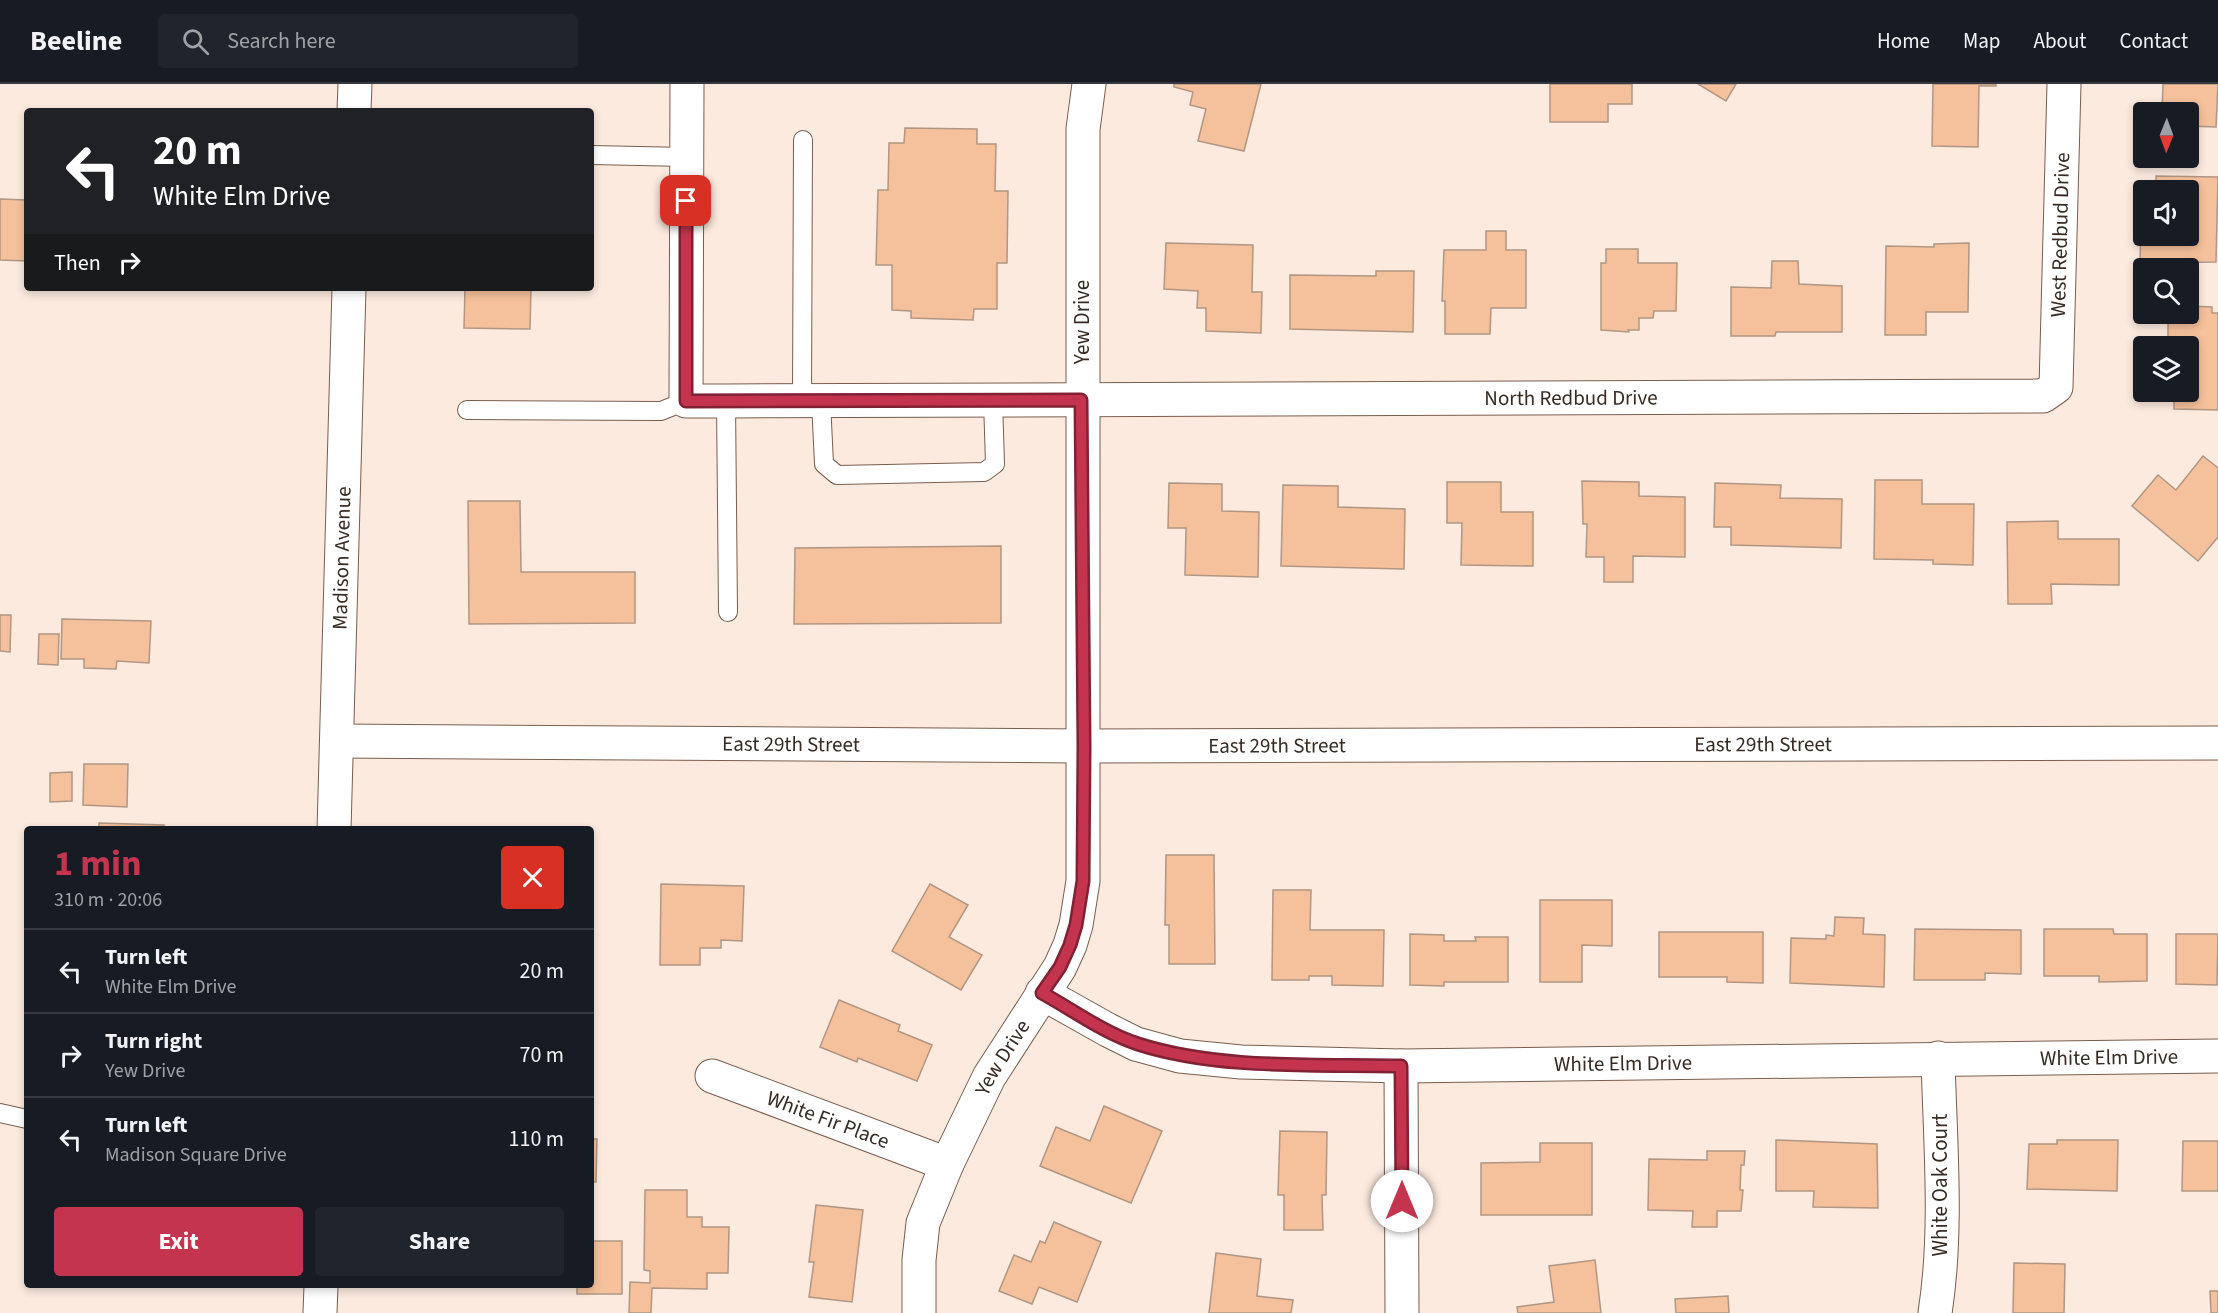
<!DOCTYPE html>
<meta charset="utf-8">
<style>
body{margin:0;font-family:"Source Sans 3",sans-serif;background:#20242c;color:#f1f3f6;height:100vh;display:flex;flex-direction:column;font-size:22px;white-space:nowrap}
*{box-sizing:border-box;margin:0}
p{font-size:20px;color:#9ea1a6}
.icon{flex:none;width:33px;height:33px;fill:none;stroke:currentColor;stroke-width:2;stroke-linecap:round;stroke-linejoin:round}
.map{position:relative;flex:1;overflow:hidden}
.details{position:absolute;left:24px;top:742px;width:570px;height:462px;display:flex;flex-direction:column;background:#171b24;border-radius:6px;box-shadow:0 3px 9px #0003}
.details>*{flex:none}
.guide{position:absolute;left:24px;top:24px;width:570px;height:183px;border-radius:6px;box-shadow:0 3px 9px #0003;background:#202124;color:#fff;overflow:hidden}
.needle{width:39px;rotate:181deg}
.controls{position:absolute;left:2133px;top:18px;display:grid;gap:12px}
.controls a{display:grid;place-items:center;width:66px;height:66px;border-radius:6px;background:#171b24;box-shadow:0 3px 9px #0003;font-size:30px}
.pin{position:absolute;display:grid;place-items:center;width:51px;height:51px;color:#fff;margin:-26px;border-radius:12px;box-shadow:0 3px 9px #0006}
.me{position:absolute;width:66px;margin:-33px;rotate:0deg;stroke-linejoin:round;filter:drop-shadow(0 0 4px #0008)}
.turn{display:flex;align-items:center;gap:21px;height:126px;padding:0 30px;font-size:27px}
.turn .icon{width:78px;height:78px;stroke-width:2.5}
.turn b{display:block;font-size:42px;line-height:51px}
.then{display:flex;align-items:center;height:57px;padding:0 30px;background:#0003;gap:12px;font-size:22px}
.round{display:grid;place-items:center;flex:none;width:63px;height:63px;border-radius:6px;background:#20242c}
.overview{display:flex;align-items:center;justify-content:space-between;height:102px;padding:0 30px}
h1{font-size:36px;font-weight:700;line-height:45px;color:#c5344e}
.cta{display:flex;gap:12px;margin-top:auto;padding:12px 30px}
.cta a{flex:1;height:69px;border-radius:6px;background:#c5344e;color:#fff;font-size:24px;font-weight:700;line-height:69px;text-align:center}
.cta a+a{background:#20242c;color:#f1f3f6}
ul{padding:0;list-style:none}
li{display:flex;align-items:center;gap:18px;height:84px;padding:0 30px;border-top:2px solid #363941}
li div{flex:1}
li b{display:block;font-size:22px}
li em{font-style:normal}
header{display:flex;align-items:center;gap:36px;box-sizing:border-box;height:84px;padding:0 30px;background:#171b24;border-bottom:2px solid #363941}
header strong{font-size:28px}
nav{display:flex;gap:33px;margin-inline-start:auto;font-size:21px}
.search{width:420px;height:54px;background:#20242c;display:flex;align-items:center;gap:15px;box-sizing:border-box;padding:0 21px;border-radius:6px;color:#9ea1a6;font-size:22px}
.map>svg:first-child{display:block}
</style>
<header>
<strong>Beeline</strong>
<div class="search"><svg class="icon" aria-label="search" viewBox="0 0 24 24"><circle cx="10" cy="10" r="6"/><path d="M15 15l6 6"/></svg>Search here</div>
<nav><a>Home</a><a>Map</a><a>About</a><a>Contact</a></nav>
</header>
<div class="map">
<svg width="2218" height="1229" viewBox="0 0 2218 1229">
<rect width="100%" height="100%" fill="#fceadf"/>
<g fill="#f5c19c" stroke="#b19683" stroke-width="1.5">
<path d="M1174,0H1261L1244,67L1198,57L1206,25L1190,21L1193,8L1174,3Z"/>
<path d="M1550,0H1632V20H1608V38H1550Z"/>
<path d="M1698,0H1736L1726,17Z"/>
<path d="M1933,0H1996V2H1979L1978,63L1932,62Z"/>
<path d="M2163,0H2218L2216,43L2188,42V28H2162Z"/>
<path d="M905,44L977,45V60H996L995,107H1008L1007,179H997V225H974L973,236L911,234V227L892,226V181H876L878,106H888L889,59H904Z"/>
<path d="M2156,92L2218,93L2216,178L2140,179L2141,137H2144V152H2188V106H2156Z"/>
<path d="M0,115L27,116V177L0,176Z"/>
<path d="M1486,147H1506V166H1526V224H1491L1490,250H1445V217H1442L1444,166H1486Z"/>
<path d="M1166,159L1253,161L1252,208H1262L1261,249L1206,247V224H1197L1198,207L1164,205Z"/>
<path d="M1969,159L1968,228H1926V251H1885L1886,162L1934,163V160Z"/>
<path d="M1606,165H1638V179H1677L1676,227H1654L1653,234H1639V246H1628L1629,248L1601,246V179H1606Z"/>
<path d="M1772,177H1798L1799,200L1842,202V248H1776L1775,252H1731V203L1771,204Z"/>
<path d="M1376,187H1414L1413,248L1290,245V191L1376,192Z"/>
<path d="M465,204H531L530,245L464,244Z"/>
<path d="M2188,222L2212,223V229H2218V326L2174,325V308H2188V262H2168V230H2188Z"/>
<path d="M2203,372L2218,384V453L2198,477L2132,422L2158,391L2176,406Z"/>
<path d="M1875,396H1922V420H1974L1973,481L1933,480V476L1874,475Z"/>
<path d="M1582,397L1639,398V412L1685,413V473L1633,472V498H1604V473H1586L1587,440H1583Z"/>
<path d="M1447,398H1501V428H1533V482L1461,481L1462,439H1447Z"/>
<path d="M1169,399L1222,400V427L1259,428L1258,493L1185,491L1186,444H1168Z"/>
<path d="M1715,399L1781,401L1780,414L1842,415L1841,464L1731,461V443H1714Z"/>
<path d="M1283,401L1338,402V423L1405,425L1404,485L1281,482Z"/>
<path d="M468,417H520L521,488H635V539L469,540Z"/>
<path d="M2058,437V455H2119V501L2051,500L2052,520H2008L2007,438Z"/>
<path d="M1001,462V539L794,540L795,464Z"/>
<path d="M0,531H11L10,568L0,567Z"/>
<path d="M62,535L151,537L149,579L117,577L116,585L84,584V575H61Z"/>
<path d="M39,550H59L58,581L38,580Z"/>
<path d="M84,680H128L127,723L83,721Z"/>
<path d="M72,688V717L50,718V689Z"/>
<path d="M99,739L164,741V746H99Z"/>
<path d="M1166,771H1214L1215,880H1169V841H1165Z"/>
<path d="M661,800L744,802L742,857L721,856V864H700V881H660Z"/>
<path d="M930,800L968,821L949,853L982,871L961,906L892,867Z"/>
<path d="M1273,806H1311L1310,846H1384L1383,902L1332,901V892H1309V896H1272Z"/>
<path d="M1540,816H1612V862L1582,861V898H1540Z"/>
<path d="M1835,833L1864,834L1863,850L1885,851L1884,903L1790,899L1791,854L1826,855V851L1834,852Z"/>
<path d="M1915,845L2021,846V890L1985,889V896H1914Z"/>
<path d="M2044,845H2113L2114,850H2147V897L2099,898V892H2044Z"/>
<path d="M1659,848H1763V899L1727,898V893H1659Z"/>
<path d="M1410,850L1444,851V857H1476L1475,853H1508V898H1444V902L1410,901Z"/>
<path d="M2176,850H2218L2217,901L2176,900Z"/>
<path d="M839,916L900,941L898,947L932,961L917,997L858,974L857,978L820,963Z"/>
<path d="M1104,1022L1162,1047L1131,1119L1040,1082L1056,1043L1090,1057Z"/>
<path d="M1280,1047L1327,1048L1326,1111H1322L1323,1146H1284V1111H1278Z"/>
<path d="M591,1055H597L596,1098L591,1097Z"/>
<path d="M1776,1056L1877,1060L1878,1124L1813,1123L1814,1107H1776Z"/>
<path d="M2057,1056H2118L2117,1107L2027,1105L2029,1060H2057Z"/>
<path d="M2183,1057H2218V1107H2182Z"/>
<path d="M1540,1059H1592V1131H1481V1079L1540,1078Z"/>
<path d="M1707,1067H1745L1744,1081H1741L1740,1106H1743L1741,1127H1717V1143H1692L1693,1127L1648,1126L1649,1075L1707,1076Z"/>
<path d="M645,1106H687V1133H702V1143H729L728,1189H707V1205L652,1204L651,1229H629L630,1198L650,1199V1187L644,1186Z"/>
<path d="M816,1121L863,1126L852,1218L809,1213L814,1178H809Z"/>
<path d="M1054,1138L1101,1158L1077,1218L1039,1203L1032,1220L999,1207L1014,1171L1031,1178L1040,1157L1045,1159Z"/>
<path d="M591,1157H622V1210H577V1202H591Z"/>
<path d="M1216,1169L1261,1175L1257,1212L1293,1216L1291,1229H1209Z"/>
<path d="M1595,1176L1601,1229H1518L1517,1223L1554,1218L1549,1182Z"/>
<path d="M2014,1179L2065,1180L2064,1229H2013Z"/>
<path d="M2210,1207H2218V1229H2211Z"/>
<path d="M1728,1212L1729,1229H1676L1675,1215Z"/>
</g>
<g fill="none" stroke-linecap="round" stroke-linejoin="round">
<g stroke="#785e4e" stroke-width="20">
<g id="service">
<path d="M591,71L687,73"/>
<path d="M802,316L803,56"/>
<path d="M726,317L728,528"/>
<path d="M821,317L824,380L837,391L984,388L995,380L993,316"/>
<path d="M467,326L661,327L686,317"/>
<path d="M0,1029L27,1035"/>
</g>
</g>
<g stroke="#785e4e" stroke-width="35">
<g id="minor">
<path id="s1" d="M687,0L686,317H726L2043,312L2056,303L2064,0"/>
<path id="s2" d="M1042,909L1108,946L1136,960L1180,972L1241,978L1401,982L2218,972"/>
<path d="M1401,982L1402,1229"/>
<path id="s3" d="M712,992L947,1080"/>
<path id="s4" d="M919,1229V1176L923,1139L947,1080L989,993L1060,883L1070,861L1076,841L1083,797V45L1089,0"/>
<path d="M1935,1229C1948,1145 1940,1058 1938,974"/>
</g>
</g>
<g stroke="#785e4e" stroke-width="35">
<g id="secondary">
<path d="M354,27L355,0"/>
<path id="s5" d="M337,657L1084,662L2218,659"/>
<path id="s6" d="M334,746L349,204"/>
<path d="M320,1229L321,1202"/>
</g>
</g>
<use href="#service" stroke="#fff" stroke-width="18"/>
<use href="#minor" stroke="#fff" stroke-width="33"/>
<use href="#secondary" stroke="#fff" stroke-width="33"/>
</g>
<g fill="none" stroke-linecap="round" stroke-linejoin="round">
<g stroke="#802233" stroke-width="15">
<path id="route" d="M686,117V317L1081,316L1084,662L1083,797L1076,841L1070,861L1060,883L1042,909C1073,926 1104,949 1138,960C1219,986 1316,980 1401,982L1402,1117"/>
</g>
<use href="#route" stroke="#c5344e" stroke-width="10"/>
</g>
<g text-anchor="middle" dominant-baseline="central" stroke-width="4.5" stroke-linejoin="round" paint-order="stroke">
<g font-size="21" fill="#372b24" stroke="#fff">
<text stroke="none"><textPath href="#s1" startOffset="1842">West Redbud Drive</textPath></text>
<text transform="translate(1082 238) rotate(-90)">Yew Drive</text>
<text stroke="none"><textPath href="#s1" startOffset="1202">North Redbud Drive</textPath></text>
<text stroke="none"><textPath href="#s6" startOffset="272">Madison Avenue</textPath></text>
<text stroke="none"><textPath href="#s5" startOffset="454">East 29th Street</textPath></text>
<text stroke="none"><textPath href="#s5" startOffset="1426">East 29th Street</textPath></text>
<text stroke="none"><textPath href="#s5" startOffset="940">East 29th Street</textPath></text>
<text stroke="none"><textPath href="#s2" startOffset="1082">White Elm Drive</textPath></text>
<text stroke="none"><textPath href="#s4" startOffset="274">Yew Drive</textPath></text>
<text stroke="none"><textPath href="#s2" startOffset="596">White Elm Drive</textPath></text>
<text stroke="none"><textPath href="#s3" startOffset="124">White Fir Place</textPath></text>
<text transform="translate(1940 1101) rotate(-90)">White Oak Court</text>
</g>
</g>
</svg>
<div class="controls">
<a><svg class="needle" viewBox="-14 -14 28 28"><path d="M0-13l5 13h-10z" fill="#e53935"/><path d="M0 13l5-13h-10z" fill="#9ea1a6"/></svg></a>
<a><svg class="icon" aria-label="sound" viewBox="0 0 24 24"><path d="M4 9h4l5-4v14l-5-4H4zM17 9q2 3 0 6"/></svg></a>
<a><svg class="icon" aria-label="search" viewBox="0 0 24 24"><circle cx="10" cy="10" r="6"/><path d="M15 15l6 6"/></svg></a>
<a><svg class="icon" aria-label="layers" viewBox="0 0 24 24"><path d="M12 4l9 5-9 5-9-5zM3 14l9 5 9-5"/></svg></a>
</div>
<div class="pin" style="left:686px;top:117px;background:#d93025"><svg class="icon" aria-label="arrive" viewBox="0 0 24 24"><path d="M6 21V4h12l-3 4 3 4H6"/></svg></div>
<svg class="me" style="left:1402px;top:1117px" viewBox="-20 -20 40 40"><circle r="19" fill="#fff"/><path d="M0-13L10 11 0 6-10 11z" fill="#c5344e"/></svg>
<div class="guide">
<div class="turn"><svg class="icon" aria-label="left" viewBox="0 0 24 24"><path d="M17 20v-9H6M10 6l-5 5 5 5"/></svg><div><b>20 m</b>White Elm Drive</div></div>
<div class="then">Then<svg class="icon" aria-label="right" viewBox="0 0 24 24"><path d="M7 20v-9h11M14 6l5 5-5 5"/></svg></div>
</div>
<section class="details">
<div class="overview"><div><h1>1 min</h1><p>310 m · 20:06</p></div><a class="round" style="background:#d93025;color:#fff"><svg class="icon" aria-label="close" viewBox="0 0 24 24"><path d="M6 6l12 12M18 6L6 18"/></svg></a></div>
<ul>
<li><svg class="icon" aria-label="left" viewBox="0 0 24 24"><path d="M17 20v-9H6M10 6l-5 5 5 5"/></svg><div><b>Turn left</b><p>White Elm Drive</p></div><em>20 m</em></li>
<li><svg class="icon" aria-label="right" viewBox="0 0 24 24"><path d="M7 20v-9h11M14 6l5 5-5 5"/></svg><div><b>Turn right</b><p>Yew Drive</p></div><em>70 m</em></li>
<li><svg class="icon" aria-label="left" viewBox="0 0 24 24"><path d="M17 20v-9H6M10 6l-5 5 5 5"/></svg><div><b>Turn left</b><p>Madison Square Drive</p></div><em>110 m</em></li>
</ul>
<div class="cta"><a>Exit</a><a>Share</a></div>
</section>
</div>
